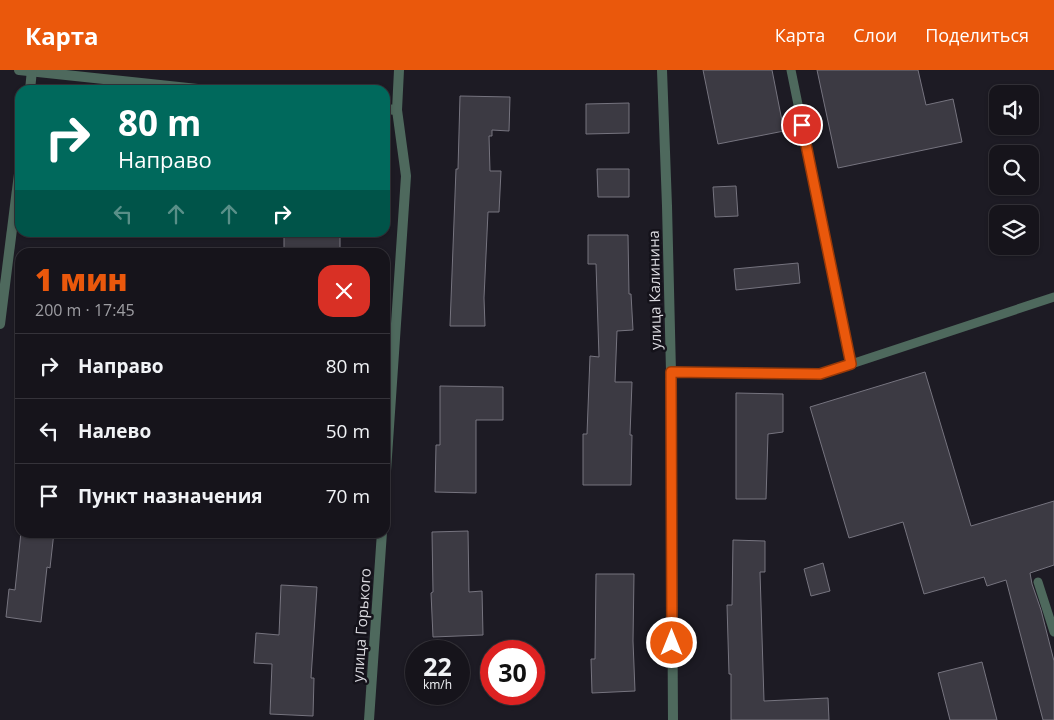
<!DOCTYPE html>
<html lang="ru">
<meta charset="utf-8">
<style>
body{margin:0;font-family:"Open Sans",sans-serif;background:#232128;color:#f1f3f6;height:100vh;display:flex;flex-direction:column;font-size:19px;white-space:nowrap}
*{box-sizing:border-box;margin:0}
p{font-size:16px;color:#9e9ea3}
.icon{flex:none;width:28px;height:28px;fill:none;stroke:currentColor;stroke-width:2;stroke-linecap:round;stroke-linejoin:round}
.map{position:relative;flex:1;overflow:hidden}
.drawer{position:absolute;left:15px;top:178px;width:375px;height:290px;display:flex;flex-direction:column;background:#16141b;border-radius:15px;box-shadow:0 1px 4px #0004,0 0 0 1px #35333a}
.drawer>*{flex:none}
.top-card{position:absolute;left:15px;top:15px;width:375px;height:152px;border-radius:15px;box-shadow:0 1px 4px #0004,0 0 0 1px #35333a;background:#00695c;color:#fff;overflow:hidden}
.fabs{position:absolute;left:989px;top:15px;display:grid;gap:10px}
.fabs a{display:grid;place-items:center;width:50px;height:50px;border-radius:10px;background:#16141b;box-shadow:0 1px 4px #0004,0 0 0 1px #35333a;font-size:25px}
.speed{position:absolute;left:405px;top:570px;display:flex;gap:10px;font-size:25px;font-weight:700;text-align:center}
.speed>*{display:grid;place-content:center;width:65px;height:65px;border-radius:50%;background:#16141b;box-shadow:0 1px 4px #0004,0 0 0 1px #35333a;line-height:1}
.speed small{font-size:12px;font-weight:400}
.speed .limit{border:8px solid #d22;background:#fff;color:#111}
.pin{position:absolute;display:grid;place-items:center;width:42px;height:42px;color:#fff;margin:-21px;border:2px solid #fff;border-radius:50%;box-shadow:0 1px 5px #0007}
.me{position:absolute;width:55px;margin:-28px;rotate:0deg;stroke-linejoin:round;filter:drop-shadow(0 0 4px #0008)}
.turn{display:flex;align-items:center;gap:18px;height:105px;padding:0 20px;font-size:22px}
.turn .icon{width:65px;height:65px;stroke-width:2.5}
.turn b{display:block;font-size:35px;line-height:42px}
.lanes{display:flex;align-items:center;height:48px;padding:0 20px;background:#0003;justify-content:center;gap:25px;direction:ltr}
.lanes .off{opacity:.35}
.round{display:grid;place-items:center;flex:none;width:52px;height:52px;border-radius:15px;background:#232128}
.overview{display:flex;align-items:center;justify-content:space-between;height:85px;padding:0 20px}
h1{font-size:30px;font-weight:800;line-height:38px;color:#ea580c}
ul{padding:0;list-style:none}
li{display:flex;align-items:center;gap:15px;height:65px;padding:0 20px;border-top:1px solid #35333a}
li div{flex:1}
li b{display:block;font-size:19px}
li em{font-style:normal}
header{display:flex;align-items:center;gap:30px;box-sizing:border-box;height:70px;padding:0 25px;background:#ea580c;color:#fff}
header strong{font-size:24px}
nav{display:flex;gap:28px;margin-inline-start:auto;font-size:18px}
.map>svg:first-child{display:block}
</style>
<header>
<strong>Карта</strong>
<nav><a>Карта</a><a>Слои</a><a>Поделиться</a></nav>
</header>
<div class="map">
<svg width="1054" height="650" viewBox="0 0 1054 650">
<rect width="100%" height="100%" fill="#1d1b24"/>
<g fill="#3c3a43" stroke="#76747f">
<path d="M703,0H772L784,61L718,74Z"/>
<path d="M817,0H918L926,35L953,29L962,72L838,98Z"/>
<path d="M460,26L510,27L509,61L492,60V66H489L490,101H501L499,142H488L484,228L485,256H450L456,99H458Z"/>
<path d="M629,33V63L586,64V34Z"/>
<path d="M597,99H629V127H598Z"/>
<path d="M736,116L738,146L715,147L713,117Z"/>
<rect x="284" y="162" width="56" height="20"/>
<path d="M588,165H628L629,224H631L633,260L617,261L615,312H632L630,365H632L631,415H583V364H587L590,286L599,287L596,194H588Z"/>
<path d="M798,193L800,213L736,220L734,199Z"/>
<path d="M925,302L971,456L1054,431V495L1030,503L1032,514L1041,540L1054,591V650H1043L1006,510L987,516L984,507L924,524L903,452L849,468L810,337Z"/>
<path d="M440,316L503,317V350H476V423L435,422L436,375H440Z"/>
<path d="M736,323L783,324V362L768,364L766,429H736Z"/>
<path d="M468,461L469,522L482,521L483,565L433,567L431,523L433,522L432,462Z"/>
<path d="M21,462H54L50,498L47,497L41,552L6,547L9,519L15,520Z"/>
<path d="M733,470L765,471V502H760L764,631L828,628L829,650H731V604H729L727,535H732Z"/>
<path d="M823,493L830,521L811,526L804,499Z"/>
<path d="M596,504H634L633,571L635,621L592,623L591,589H595Z"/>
<path d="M281,515L317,517L311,608H314L313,646L270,644L272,594L254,593L256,563L279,565Z"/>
<path d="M982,592L997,650H950L938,603Z"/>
</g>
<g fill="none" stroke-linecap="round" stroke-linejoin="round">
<g stroke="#4e695d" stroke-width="9">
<path d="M791,0L851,294"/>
<path d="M671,302L821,304L1054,227"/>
<path d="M1038,512L1054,562"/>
</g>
<g stroke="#4e695d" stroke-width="10">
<path d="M19,0L207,20"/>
<path d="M662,0L667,136L671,302L673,650"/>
<path d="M30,20L32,0"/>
<path d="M385,39L397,40"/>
<path d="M0,254L20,96"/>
<path d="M385,416L406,106L397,40L399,0"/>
<path d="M369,650L382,462"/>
</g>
</g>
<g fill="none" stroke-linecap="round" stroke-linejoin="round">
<g stroke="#983908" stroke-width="12">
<path id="route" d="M672,573L671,302L820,304L851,294L802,55"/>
</g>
<use href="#route" stroke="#ea580c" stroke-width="9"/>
</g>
<g text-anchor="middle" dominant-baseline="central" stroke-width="5" stroke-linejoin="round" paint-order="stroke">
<g font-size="15" fill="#dbdae0" stroke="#14121a">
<text transform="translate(654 220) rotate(-91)">улица Калинина</text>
<text transform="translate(361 555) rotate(-86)">улица Горького</text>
</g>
</g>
</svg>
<div class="fabs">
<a><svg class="icon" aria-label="sound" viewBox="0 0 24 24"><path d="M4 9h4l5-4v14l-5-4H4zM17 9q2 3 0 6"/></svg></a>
<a><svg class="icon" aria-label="search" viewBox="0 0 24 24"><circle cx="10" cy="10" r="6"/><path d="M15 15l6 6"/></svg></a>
<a><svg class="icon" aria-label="layers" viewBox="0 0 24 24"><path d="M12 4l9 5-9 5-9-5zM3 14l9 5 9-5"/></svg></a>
</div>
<div class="speed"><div>22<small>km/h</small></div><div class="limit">30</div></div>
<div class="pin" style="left:802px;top:55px;background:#d93025"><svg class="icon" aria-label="arrive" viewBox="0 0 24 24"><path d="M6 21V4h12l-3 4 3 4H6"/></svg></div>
<svg class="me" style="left:672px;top:573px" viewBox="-20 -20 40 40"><circle r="17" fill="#ea580c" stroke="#fff" stroke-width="3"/><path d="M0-11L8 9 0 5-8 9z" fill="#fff"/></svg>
<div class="top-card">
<div class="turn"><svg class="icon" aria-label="right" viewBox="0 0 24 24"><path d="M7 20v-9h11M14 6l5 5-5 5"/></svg><div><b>80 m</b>Направо</div></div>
<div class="lanes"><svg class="icon off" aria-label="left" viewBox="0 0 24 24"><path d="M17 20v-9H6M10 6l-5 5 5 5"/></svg><svg class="icon off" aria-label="ahead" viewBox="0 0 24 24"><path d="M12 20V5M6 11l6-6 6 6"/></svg><svg class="icon off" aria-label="ahead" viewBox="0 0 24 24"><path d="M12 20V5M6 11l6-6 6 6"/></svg><svg class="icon" aria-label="right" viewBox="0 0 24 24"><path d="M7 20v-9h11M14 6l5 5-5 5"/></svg></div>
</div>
<section class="drawer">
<div class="overview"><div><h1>1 мин</h1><p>200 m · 17:45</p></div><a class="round" style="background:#d93025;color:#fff"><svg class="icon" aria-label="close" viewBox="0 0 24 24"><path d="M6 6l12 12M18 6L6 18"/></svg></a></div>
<ul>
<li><svg class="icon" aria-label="right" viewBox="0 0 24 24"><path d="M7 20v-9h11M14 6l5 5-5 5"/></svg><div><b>Направо</b></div><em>80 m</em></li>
<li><svg class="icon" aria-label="left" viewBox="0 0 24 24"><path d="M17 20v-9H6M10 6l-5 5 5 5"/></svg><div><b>Налево</b></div><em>50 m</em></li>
<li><svg class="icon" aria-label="arrive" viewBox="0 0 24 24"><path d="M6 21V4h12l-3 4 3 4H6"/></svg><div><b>Пункт назначения</b></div><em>70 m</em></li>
</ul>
</section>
</div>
